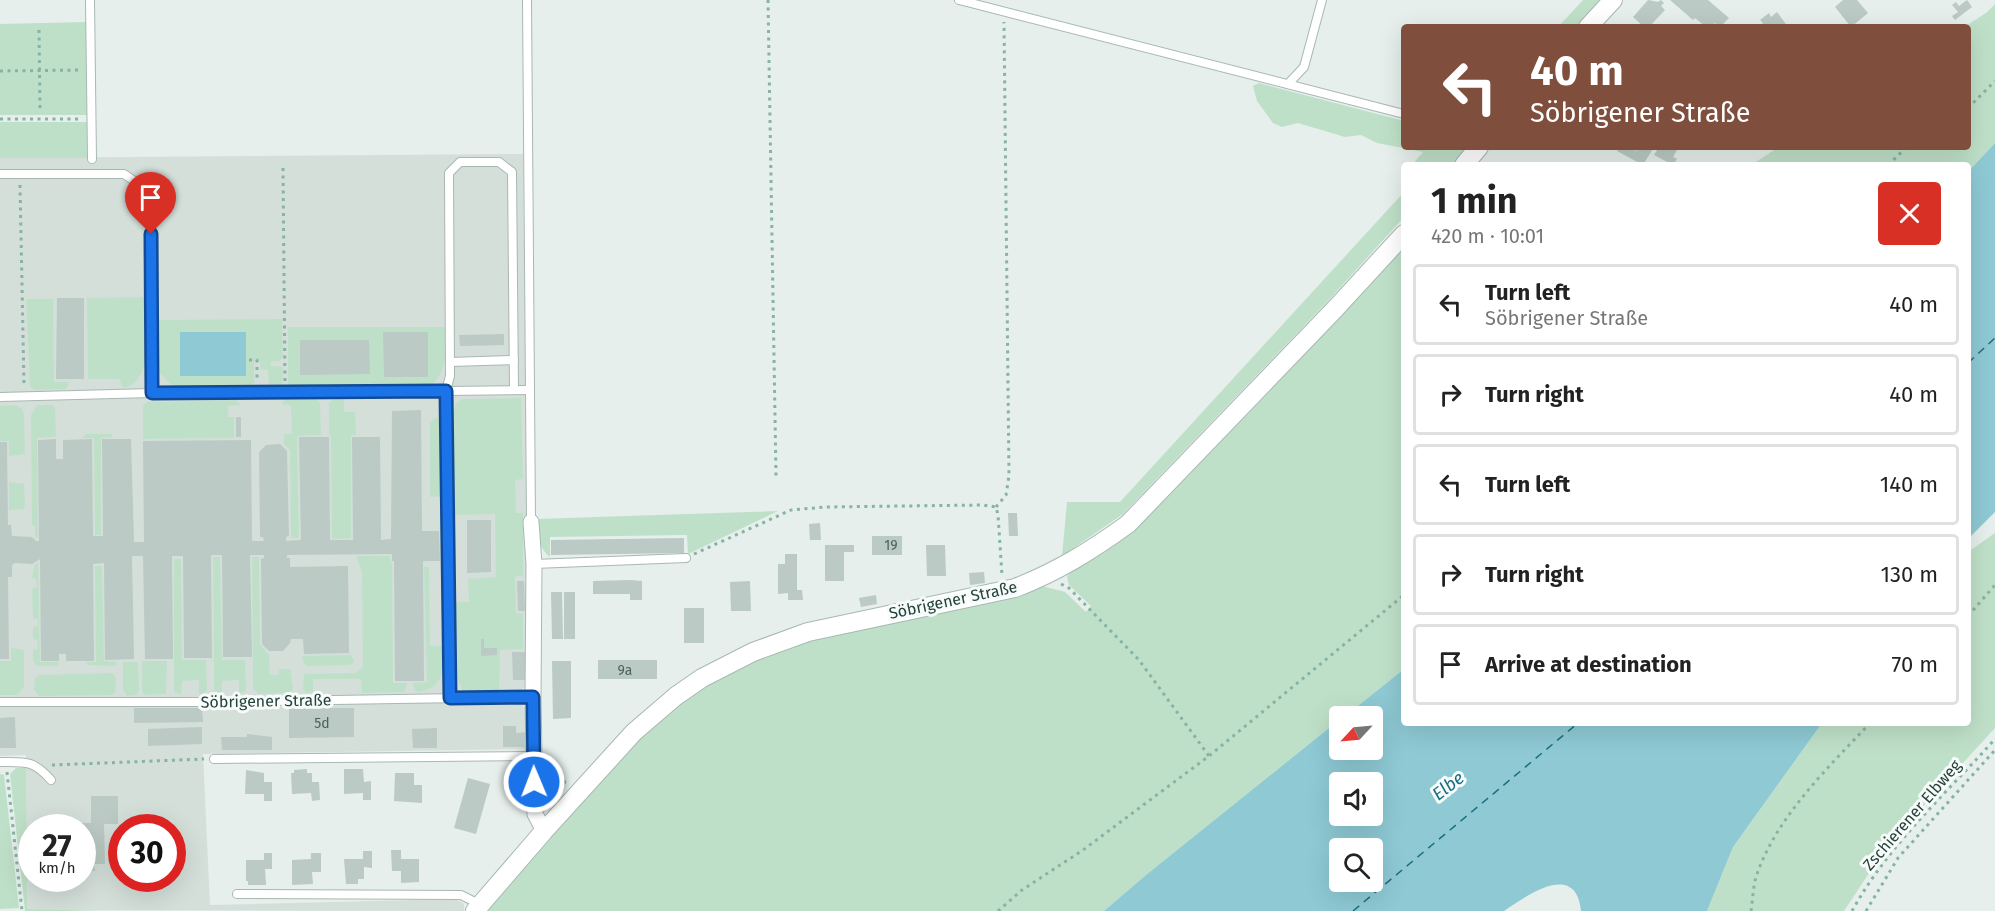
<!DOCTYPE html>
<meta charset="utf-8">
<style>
body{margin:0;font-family:"Fira Sans",sans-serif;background:#f6f6f6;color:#222;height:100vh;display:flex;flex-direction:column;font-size:22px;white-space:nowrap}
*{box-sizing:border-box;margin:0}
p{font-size:20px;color:#767676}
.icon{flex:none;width:33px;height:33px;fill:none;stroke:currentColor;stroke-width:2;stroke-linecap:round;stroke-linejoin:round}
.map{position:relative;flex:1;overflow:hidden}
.details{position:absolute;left:1401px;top:162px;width:570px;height:564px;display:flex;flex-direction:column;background:#fff;border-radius:6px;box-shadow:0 6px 24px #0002}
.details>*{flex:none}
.top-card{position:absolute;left:1401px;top:24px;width:570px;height:126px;border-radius:6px;box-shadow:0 6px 24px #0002;background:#804e3d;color:#fff;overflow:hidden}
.needle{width:39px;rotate:244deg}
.buttons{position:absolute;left:1329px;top:706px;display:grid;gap:12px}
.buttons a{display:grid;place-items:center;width:54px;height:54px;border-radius:6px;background:#fff;box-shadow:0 6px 24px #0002;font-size:30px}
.speed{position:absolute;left:18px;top:814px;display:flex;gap:12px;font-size:30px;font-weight:700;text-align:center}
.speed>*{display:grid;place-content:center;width:78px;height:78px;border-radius:50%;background:#fff;box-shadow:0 6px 24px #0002;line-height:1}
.speed small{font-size:15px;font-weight:400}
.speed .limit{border:9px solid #d22;background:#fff;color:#111}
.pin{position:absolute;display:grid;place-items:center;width:51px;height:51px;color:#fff;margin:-62px -26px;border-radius:50% 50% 50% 0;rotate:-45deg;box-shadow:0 0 6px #0007}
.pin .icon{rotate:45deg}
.me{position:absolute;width:66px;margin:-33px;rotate:359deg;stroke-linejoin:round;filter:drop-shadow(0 0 4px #0008)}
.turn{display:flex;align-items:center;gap:21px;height:126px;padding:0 30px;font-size:27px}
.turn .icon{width:78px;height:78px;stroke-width:2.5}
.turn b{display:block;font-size:42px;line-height:51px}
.round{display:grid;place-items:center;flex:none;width:63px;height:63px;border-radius:6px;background:#f6f6f6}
.head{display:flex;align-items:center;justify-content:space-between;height:102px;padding:0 30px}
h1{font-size:36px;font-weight:700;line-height:45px}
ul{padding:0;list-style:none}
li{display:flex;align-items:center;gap:18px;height:81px;margin:0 12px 9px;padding:0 18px;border:3px solid #e0e0e0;border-radius:6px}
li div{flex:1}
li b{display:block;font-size:22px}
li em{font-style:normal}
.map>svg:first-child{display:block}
</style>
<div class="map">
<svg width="1995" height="911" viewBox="0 0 1995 911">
<rect width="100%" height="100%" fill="#e6efeb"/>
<path fill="#d4dfda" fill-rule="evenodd" d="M523,154L529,684L522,689L523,707H528V749L203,754L210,905L456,899L464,904V911L26,910V755L0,756V158ZM32,828H82V879H32ZM122,828H172V879H122Z"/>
<g fill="#bfe0c8">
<path d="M1583,0H1603L1578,27H1558Z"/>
<path d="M1995,4V143L1968,172V165H1751L1779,147H1968V27H1964L1986,13Z"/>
<path d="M86,22L88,115H0V24Z"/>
<path d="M1259,83L1404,121V147H1468L1452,165H1412L1423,152L1377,143L1361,135L1345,137L1298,123L1282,127L1273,123L1257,101L1253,86Z"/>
<path d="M0,122H88L89,158H0Z"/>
<path d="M1404,192V217L1327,302L1123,514L1062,556L1067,502H1120Z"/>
<path d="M1404,243V669L1344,717H1340L1339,720L1146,875L1104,911H481L637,738L663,715L731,669L809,638L1042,586L1065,592L1086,612L1091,606L1069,585L1067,577L1070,572L1095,557L1132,529Z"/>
<path d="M144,297C145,322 157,382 123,388L119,379H88L87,298Z"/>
<path d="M26,299H53L54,382H68V386L65,389L35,390L30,387Z"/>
<path d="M282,319L283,356L280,361H271V366L283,367L282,388H269L268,370L260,369V361H254V385L248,389L174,388L159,372L157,320Z"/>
<path d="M288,327H446C445,348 449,370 431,385L288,387Z"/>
<path d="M521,398L523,479L515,480L516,513H523V576L515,577L516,613L523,614V649L500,650L499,691L468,694L463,692L458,680L456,602H469L468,579L496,577L495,514L455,515L453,411L457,402L463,399Z"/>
<path d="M286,399H317L320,404L321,435L297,436L299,538H291L290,450L284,444V434H292L291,405L281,404Z"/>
<path d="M334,399H344V412H355L356,435H351V538L332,539L331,435L329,434V403Z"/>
<path d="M236,400L241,405L228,406V417H234V438L143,439V406L147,402Z"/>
<path d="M16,405L23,410L24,415L25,454L9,456V441H0V406Z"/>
<path d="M37,405H52L55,408L56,437L37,438L38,538H35V526L32,525L31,415Z"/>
<path d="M435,418L441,420L442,424L443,496L430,497V422Z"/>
<path d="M86,434H111L113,437L101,438V535H95L94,438H82Z"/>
<path d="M9,482L24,484L25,506L23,509L9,510Z"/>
<path d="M778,511L688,554L687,535L550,537V557C538,548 538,533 536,519Z"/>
<path d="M1995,533V728L1887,846L1844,911H1707L1733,847L1822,723H1968V552Z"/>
<path d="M356,556H389L392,564L393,683H407L404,692L362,693L361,679H313V692L306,693L303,689L304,674L355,673L363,667L362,572Z"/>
<path d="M213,557H220L222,660H245L246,691L239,694V680L222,681V694H217L214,689Z"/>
<path d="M252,557H259L260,644L269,655L270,675H278L279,669H290L293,688L289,693L258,694L253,688Z"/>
<path d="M174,559H181L182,660H206L207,690L203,694H199V680L182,681L181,695L174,691Z"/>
<path d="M38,563L40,662H59L58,666H37L33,661V650L38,649L37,640L33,639V627L38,626V619L33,618L32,589L37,587L36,579L32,578L35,564Z"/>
<path d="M95,566H102L104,661L117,662L116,666L87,665V662H96Z"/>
<path d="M424,567H429L430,646H445C444,668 444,689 418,692L415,690L413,683L427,682Z"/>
<path d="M11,648L24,650V687L17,695H0V661H11Z"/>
<path d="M351,655L354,662L350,665L308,666L304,664L302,656Z"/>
<path d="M142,661H167L166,694L144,695L142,690Z"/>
<path d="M123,662H138L139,691L136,695L127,696L123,690Z"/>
<path d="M112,673L116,678L115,693L112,695L39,696L34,690L35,678L40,675Z"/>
<path d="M16,768H26L27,909L104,911H25L10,774Z"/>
<path d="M0,774L4,775L19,908L0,909Z"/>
</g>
<g fill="#8ec9d4" fill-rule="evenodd">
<path d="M1995,143V512L1968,539V172Z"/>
<rect x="180" y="332" width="66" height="44"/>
<path d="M1404,669V723H1822L1733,847L1707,911H1581C1576,860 1526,896 1504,911H1104L1146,875L1339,720L1340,750H1372V717H1344ZM1340,783H1372V816H1340ZM1340,849H1372V882H1340Z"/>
</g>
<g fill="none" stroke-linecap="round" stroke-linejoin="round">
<g stroke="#1c6f80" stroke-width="1.5" stroke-dasharray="8 6" stroke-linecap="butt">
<path d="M1968,363L1995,338"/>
<path d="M1353,911L1578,723"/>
</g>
</g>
<g fill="#bbcac4">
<path d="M1648,0L1658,2L1661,0L1664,3L1661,6L1665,10L1649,27H1644L1633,17Z"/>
<path d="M1670,0H1708L1729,18L1720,27L1715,23L1711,27H1706L1695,18L1693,20Z"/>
<path d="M1843,0H1857L1868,13L1851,27L1835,7Z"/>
<path d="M1967,0L1972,7L1955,20L1952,16L1958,12L1952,5L1956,2L1959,6Z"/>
<path d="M1777,12L1788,27H1758L1763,23L1760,20L1769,13L1771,17Z"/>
<path d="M1620,147H1630L1636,151L1639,147H1654L1643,165L1617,151Z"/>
<path d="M1659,147H1672L1677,150L1673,157L1677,159L1673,165L1654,155Z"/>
<path d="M57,298H84V379H56Z"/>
<path d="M383,332H428V377H384Z"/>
<path d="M504,334V345L460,346L459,335Z"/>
<path d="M300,340H369L370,374L300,375Z"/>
<path d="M421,410L422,531H439L440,561H423L424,681H395L394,561H392V554L287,555V558H290V567L348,566L349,653L304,654L303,639H291L290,643L283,651H269L262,644L261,559L264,558V555H250L252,657H223L222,555H211L212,658H184L183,556H172L173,659H145L143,556H132L134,659L105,660L104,563L93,564L94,661H66V654H59V661H41L40,559L32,564L15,563L12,565V577H8L9,659H0V442H7L8,525H11L12,536L32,537L36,541H39L38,440L56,439V459H63V440L92,439L93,536H103L102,439H131L134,542H144L143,441L251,440L252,541H264L263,537H260L259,452L266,445L280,444L287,451L289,536L286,537V541L301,540L299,437H329L330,540H353L352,437H380L381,540L391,539L392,411Z"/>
<rect x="236" y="417" width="5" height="20"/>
<path d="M1008,513H1017L1018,536H1009Z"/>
<path d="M467,520H491V572L467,573Z"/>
<path d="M820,523L821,540H810L809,524Z"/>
<rect x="872" y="536" width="30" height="19"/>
<path d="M684,538V553L551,555V540Z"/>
<path d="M825,545H854V552H844V581H825Z"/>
<path d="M926,545H945L946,576H927Z"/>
<path d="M785,554H797V590H802L803,600H788V593L778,594V564H785Z"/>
<path d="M984,572L985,583L970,585L969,573Z"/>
<path d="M631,580L642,581V600H630V594H593V581Z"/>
<path d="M517,581H524L525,611H518Z"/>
<path d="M750,581L751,611H731L730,582Z"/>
<path d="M551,592H562L563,639H552Z"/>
<rect x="564" y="592" width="11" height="47"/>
<path d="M876,595L877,604L861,607L859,598Z"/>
<rect x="684" y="608" width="20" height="35"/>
<path d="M481,639H484V648H497V655L481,656Z"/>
<path d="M512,652H525V680H513Z"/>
<rect x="598" y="660" width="59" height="19"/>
<path d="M552,661H571V718L553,719Z"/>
<path d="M134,708H202L203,722L134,723Z"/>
<path d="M338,708H354V737L289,738V709Z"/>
<path d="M15,717L16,748H0V718Z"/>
<path d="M503,726H516V733L527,732V747H503Z"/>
<path d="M202,727V744L148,746V729Z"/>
<path d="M437,728V748H413L412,729Z"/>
<path d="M247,734L272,737V750H222L221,737H247Z"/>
<path d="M307,769V773H312V782H319L320,800L312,801L311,793L292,794L291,773H294V770Z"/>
<path d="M344,769H363L364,782L371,781V800H363V793L344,794Z"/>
<path d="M246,770L264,773V782H272V801H264V794H245Z"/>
<path d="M395,773H414V785H422V803L394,801Z"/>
<path d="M468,778L490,784L476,834L454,828Z"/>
<path d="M91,796H118V824H104L105,864H94L95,871H85V865H82V828H77V823H91Z"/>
<path d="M391,850H401V859H419V882L401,883V871H392Z"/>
<path d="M363,851H372V868L364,867V879H358V884H346L344,859H363Z"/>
<path d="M264,853H272V869H265L266,885H248V881H246V860H264Z"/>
<path d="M311,853H321V872H312L313,884L292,885V860L311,859Z"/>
</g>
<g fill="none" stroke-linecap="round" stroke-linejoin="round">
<g stroke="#a8b8b2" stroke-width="10">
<g id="service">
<path d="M90,0L92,159"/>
<path d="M527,0L531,522"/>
<path d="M959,0L1404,114"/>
<path d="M1288,84L1304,67L1322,0"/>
<path d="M0,174H124L140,185L151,211L152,393"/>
<path d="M450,362L514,360"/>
<path d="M0,397L152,393L446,391L450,376L449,173L460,162H499L512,172L514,390"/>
<path d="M534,564L686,558"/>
<path d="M450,698L446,391L529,390"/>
<path d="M0,702H204L533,697"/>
<path d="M214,759L534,756"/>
<path d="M0,762C26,762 33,760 51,780"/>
<path d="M237,894L461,895L479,904"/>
</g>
</g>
<g stroke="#a8b8b2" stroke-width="17">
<path id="minor" d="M531,522L534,564L533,697L535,814L544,831"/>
</g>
<g stroke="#a8b8b2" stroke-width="20">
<g id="tertiary">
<path d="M1588,27L1613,0"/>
<path d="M1464,165L1479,147"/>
<path d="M475,911L544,831L634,732L676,696L702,678L753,652L808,632L1015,588C1057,572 1092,550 1128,524L1335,309L1404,234"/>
</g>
</g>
<g stroke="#86b3a5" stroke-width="3" stroke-dasharray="3 4.5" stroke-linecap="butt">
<path d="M768,0L776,476"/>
<path d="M39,30L40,111"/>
<path d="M0,71L82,70"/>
<path d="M1968,108L1995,81"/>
<path d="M0,119H82"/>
<path d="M1888,165L1907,147"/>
<path d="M283,168L285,383"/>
<path d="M20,185L24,385"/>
<path d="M249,360H257V381"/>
<path d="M996,507L1006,495L1009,476L1004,22"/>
<path d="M694,554L791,510L825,507L983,505L996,507L998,515L1002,575"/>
<path d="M1061,584L1069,588L1139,660L1209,756"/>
<path d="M1968,616L1995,585"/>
<path d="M52,765L204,759"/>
<path d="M7,772L22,911"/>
<path d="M548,782H566"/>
<path d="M998,911L1022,890L1083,850L1209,756L1404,595"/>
<path d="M1751,911C1753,899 1753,885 1757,874C1778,815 1828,768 1870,723"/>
<path d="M1852,911C1889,844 1945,795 1995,739"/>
<path d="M1866,911L1898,858L1995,750"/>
</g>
<use href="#service" stroke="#fff" stroke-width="8"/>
<use href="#minor" stroke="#fff" stroke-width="15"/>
<use href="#tertiary" stroke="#fff" stroke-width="18"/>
</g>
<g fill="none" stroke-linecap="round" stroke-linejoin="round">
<g stroke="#114b97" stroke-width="15">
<path id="route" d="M151,234L152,393L446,391L450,698L533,697L534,782"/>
</g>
<use href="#route" stroke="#1a73e8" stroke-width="10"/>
</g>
<g text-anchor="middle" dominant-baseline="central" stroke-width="6" stroke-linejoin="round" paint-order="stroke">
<g font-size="14" fill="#4a645c">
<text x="891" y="545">19</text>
<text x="625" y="670">9a</text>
<text x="322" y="723">5d</text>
</g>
<g font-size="16" fill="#24423a" stroke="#f7fbf9">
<text transform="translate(953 600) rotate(-12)">Söbrigener Straße</text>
<text transform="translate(266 701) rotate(-1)">Söbrigener Straße</text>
<text transform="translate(1912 815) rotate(-49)">Zschierener Elbweg</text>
</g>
<g font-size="18" font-style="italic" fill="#1c6f80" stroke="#f7fbf9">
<text transform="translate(1448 786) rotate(-38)">Elbe</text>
</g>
</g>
</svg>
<div class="buttons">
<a><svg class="needle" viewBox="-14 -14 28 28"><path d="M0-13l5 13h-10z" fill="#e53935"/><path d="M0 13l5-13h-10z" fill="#767676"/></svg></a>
<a><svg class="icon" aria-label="sound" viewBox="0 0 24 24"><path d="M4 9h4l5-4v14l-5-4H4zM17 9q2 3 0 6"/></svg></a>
<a><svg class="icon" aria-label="search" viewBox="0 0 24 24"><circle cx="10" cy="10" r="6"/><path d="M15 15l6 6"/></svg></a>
</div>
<div class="speed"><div>27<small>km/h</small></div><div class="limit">30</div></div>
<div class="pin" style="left:151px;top:234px;background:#d93025"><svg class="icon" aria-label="arrive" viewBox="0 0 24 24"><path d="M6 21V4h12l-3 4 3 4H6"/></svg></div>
<svg class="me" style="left:534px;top:782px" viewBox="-20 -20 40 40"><circle r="17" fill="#1a73e8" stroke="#fff" stroke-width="3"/><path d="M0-11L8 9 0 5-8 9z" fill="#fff"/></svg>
<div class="top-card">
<div class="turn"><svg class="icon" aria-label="left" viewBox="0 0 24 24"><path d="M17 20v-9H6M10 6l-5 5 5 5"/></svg><div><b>40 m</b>Söbrigener Straße</div></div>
</div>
<section class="details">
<div class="head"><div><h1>1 min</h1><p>420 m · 10:01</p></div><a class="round" style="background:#d93025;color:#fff"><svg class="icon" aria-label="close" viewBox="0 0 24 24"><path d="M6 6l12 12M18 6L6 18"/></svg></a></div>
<ul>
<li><svg class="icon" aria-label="left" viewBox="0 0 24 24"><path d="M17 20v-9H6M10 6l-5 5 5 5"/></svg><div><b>Turn left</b><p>Söbrigener Straße</p></div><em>40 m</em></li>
<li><svg class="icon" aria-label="right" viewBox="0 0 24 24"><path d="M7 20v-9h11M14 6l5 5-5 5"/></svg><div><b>Turn right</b></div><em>40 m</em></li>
<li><svg class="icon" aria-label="left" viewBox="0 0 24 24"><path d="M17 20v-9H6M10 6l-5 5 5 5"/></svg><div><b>Turn left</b></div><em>140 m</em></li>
<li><svg class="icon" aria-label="right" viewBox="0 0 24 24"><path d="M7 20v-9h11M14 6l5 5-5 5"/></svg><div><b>Turn right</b></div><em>130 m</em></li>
<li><svg class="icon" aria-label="arrive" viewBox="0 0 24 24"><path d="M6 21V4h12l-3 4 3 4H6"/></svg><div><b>Arrive at destination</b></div><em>70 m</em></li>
</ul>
</section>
</div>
